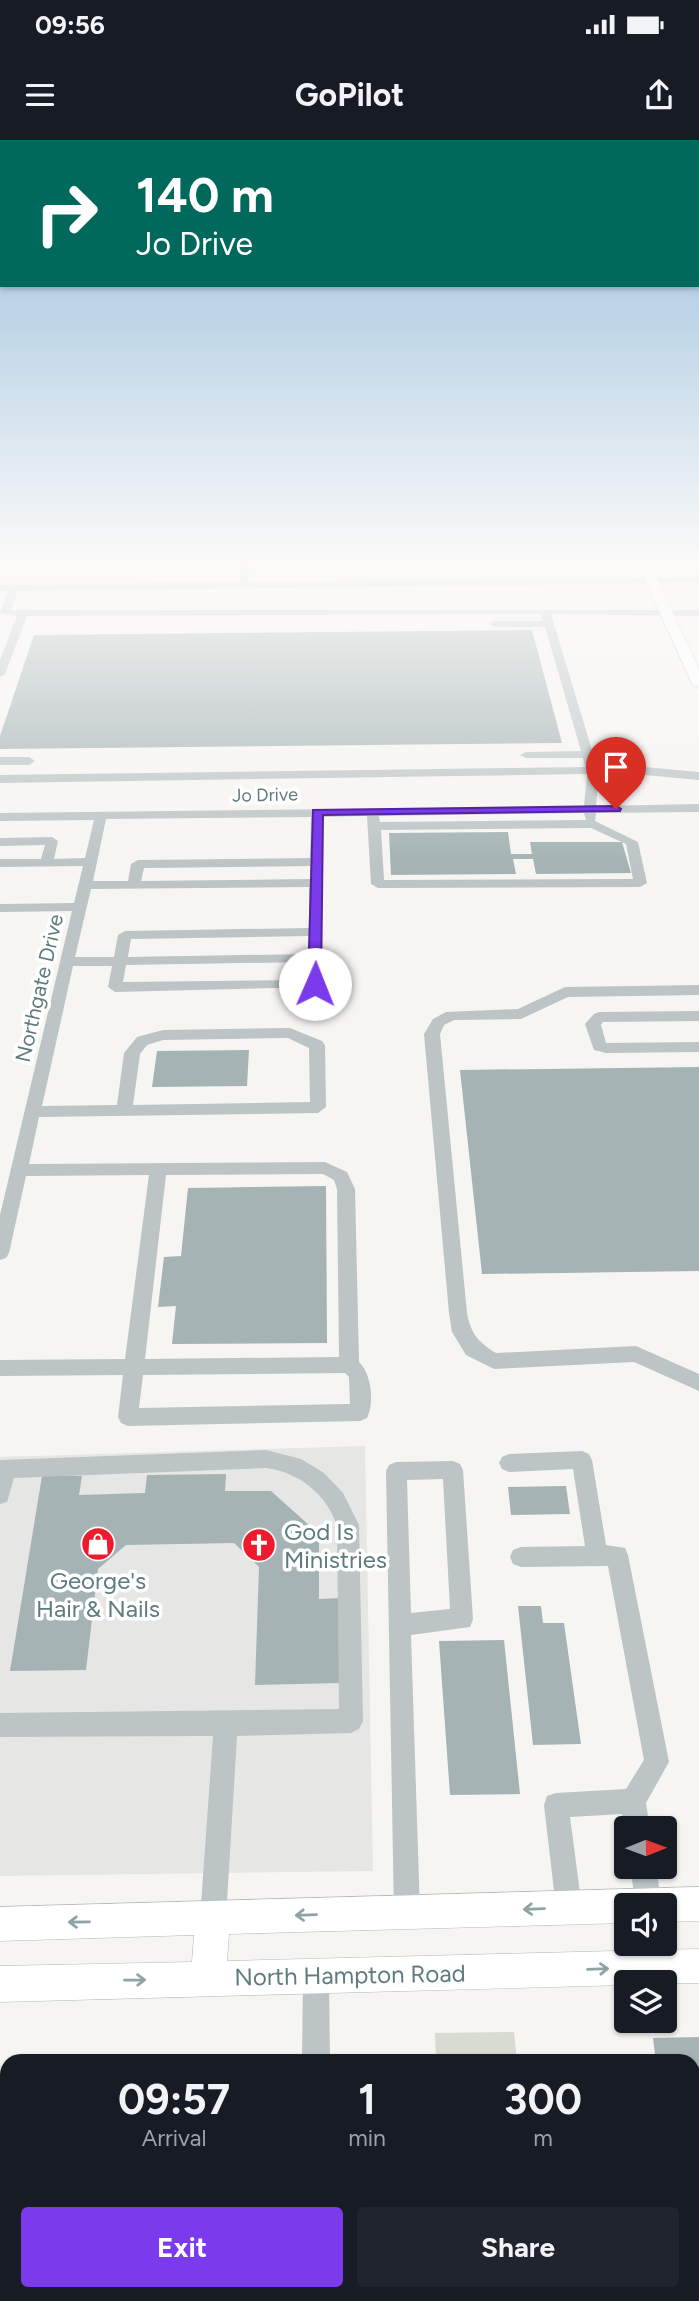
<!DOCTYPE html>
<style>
body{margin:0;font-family:Figtree,sans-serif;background:#20242c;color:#f1f3f6;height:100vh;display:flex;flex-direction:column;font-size:26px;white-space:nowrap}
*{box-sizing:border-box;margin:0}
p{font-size:23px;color:#9ea1a6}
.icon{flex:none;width:38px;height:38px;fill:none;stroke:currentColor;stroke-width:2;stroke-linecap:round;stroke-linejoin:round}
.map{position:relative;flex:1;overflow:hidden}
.panel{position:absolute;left:0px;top:1914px;width:700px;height:247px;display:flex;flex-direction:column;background:#171b24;border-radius:21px 21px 0 0;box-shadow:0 2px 5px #0004}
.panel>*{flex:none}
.banner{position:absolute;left:0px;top:0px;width:700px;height:147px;box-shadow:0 2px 5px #0004;background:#00695c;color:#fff;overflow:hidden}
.needle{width:46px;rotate:89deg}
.controls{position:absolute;left:614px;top:1676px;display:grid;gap:14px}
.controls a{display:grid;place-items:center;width:63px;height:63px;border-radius:7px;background:#171b24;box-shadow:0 2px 5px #0004;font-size:35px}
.pin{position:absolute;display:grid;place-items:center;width:60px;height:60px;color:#fff;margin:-72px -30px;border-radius:50% 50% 50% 0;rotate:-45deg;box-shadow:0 0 7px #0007}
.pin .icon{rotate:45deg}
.me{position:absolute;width:77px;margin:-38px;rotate:1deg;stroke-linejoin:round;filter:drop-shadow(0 0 5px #0008)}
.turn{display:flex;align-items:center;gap:24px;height:147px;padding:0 21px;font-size:32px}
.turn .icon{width:91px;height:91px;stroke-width:2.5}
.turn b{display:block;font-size:49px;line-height:60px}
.eta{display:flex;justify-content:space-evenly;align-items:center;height:119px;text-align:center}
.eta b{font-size:42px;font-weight:700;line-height:49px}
.primary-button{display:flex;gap:14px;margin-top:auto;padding:14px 21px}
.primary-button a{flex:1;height:80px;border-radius:7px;background:#7c3aed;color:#fff;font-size:28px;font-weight:700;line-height:80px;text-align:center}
.primary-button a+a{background:#20242c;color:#f1f3f6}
.status{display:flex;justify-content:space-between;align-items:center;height:49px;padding:0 35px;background:#171b24;direction:ltr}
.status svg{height:19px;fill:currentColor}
header{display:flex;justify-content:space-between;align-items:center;height:91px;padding:0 21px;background:#171b24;font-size:32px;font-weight:700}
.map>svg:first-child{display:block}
</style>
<div class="status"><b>09:56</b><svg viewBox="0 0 49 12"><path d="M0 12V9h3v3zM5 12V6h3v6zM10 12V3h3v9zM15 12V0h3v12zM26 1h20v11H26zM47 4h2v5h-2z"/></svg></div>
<header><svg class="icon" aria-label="menu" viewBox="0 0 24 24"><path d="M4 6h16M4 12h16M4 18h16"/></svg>GoPilot<svg class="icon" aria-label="share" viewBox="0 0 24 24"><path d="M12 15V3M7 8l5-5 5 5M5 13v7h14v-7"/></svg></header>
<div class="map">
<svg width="699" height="2161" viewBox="0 0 699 2161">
<rect width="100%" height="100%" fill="#f6f5f2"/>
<path fill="#e6e7e5" d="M365,1306L373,1731L0,1736V1317Z"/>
<g fill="#d8dbd1">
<path d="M514,1892L517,1921H436L435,1893Z"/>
<rect x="449" y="2154" width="87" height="7"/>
</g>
<g fill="#a5b3b4">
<path d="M532,490L562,603L0,609V596L34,495Z"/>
<path d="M508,692L511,714H532L530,702H622L631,733L536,734L533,719H513L516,734L391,735L389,693Z"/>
<path d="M249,910L247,946L152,947L157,911Z"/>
<path d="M699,927V1131L482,1134L460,930Z"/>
<path d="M326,1046L327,1203L172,1204L176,1166L158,1167L164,1117L181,1116L188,1048Z"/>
<path d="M226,1334L225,1351H271L319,1394V1459L340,1458L341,1543L255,1545L259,1427L234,1403L126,1405L98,1429L86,1530L10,1531L42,1336H82L79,1355L145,1353L147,1335Z"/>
<path d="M566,1346L570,1374L511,1375L508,1347Z"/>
<path d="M518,1466H541L543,1483H564L581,1604L533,1605Z"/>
<path d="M504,1500L520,1654L450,1655L439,1501Z"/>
<path d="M699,1897V2059H693V1922H656L653,1898Z"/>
<path d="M693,2136H699V2161H694Z"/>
<path d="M553,2154H642L643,2161H553Z"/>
</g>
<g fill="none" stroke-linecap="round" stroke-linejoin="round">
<g stroke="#afb8ba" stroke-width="1">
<g id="major">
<path d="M638,424H650L699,529V548L692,544Z"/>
<path d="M699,1747V1781L665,1782V1766H626V1783L229,1794L227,1821L615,1811L620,1792L626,1789V1804H649L650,1810L699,1809V1843H626V1845L0,1862V1826L192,1822L194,1795L0,1801V1767Z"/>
</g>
</g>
<g fill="#bcc4c5" fill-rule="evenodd">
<path d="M241,424H250L248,442L699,437V443L18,451L11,470H699V476L551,474L597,627L634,626L699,632V640L634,634H599L596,666L699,664V672L596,673L595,681L638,702L647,743L640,747L378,748L371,744L367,676L323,677L320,847L115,852L108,847L112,826H73L42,966L117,965L124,913L137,897L163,890L290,888L322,901L325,905L326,967L318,973L39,977L29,1024L325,1022L347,1032L355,1049L359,1222C371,1233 375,1262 367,1278L360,1281L128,1286L121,1283L118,1277L123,1235L0,1236V1220L125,1219L149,1035L26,1036L9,1113L6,1118L0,1120V1075L72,771L0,772V764L74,763L83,726L0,727V719H41L45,705L0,706V698L52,697L58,701L54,719L85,718L94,680L0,681V673L584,666L587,634L0,643V635L585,627L583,618H526L520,615L526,612L581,611L545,487H494L489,484L494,481H543L541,474L27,476L5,534L0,537V520L17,476L0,473L8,451H0V445L239,442ZM584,673L586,680L380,682L379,676ZM311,677L310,718L138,720L131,724L128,741H93L106,679ZM591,688L626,704L633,739L384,740L381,690ZM310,726V739L141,741L144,728ZM309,747V788L125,791L118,795L114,817H75L91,749ZM309,796L308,814L128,817L131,799ZM308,822V840L123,842L126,825ZM288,898L309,908L310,962L133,965L140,914L147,905L163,900ZM323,1034L334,1040L337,1049L339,1217L145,1219L166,1035ZM345,1233L349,1237L350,1264L139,1268L143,1235Z"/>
<path d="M0,617H29L35,621L29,625H0Z"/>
<path d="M699,845V855L568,857L521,879L454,880L444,885L440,894L467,1173C471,1194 478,1202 496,1213L636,1206L699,1234V1251L634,1222L494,1229L466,1215L452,1192L449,1173L424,894L433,879L446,872L518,869L565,847Z"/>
<path d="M699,871V881L603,882L601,885L606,903L699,902V912L606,913L594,910L585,884L594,874L599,872Z"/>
<path d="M266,1310L301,1319L324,1333L343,1353L359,1385L363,1581L359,1589L351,1593L237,1596L226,1778L222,1787L213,1791L204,1787L200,1778L213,1596L0,1597V1573L339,1569L337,1385C325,1353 300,1333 266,1328L14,1338L7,1362L0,1364V1320Z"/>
<path d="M582,1311L589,1314L592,1320L606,1405L625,1408L628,1415L669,1622L646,1663L650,1689H626V1694L622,1674L570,1677L582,1768L578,1777L569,1781L560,1777L556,1768L544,1665L547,1656L556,1653L626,1649L644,1620L608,1426L521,1427L513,1424L510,1417L513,1410L521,1407L585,1406L573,1329L509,1332L502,1329L499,1323L502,1317L509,1314Z"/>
<path d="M453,1321L460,1324L463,1330L473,1479L470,1487L411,1495L420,1772L416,1781L407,1785L398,1781L394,1772L386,1331L389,1325L396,1322ZM443,1339L450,1469L411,1473L407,1340Z"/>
<path d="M630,1727H656L662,1766H636Z"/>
<path d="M316,1823L326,1826L329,1836L330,1922H302L303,1836L306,1826Z"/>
<path d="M301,2154H332L331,2161H299Z"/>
</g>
<use href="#major" fill="#fff" fill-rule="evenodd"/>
</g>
<defs><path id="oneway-shaft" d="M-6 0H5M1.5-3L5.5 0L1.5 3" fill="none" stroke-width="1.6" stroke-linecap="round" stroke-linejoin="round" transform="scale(1.75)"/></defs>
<g stroke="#8fa3a5">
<use href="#oneway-shaft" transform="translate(534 1769) rotate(178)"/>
<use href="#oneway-shaft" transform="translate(306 1775) rotate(178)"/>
<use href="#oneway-shaft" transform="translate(79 1782) rotate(179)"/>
<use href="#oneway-shaft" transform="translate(598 1829) rotate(-2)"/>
<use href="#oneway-shaft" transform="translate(135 1840) rotate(-1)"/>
</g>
<linearGradient id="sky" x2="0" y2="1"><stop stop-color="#92bbda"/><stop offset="0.58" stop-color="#fbfaf9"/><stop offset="1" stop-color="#fbfaf9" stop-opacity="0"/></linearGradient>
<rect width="699" height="726" fill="url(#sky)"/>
<path fill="#7c3aed" stroke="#51269a" stroke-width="2" d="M616,666L621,669L620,671L323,675L321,844L315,848L308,844L313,670Z"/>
<defs>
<g id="shop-disc" transform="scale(1.75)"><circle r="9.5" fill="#ee1a2d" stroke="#fff"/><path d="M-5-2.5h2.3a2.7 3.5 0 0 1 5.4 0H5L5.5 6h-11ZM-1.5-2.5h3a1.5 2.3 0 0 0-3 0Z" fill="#fff"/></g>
<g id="church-disc" transform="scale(1.75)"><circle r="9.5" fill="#ee1a2d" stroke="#fff"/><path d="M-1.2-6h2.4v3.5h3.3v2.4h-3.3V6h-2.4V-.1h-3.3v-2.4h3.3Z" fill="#fff"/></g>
</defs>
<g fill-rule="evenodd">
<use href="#shop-disc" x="98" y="1404"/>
<use href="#church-disc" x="259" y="1405"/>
</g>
<g text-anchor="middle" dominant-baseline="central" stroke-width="7" stroke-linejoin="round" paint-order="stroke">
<g font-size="18" fill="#5f7b7f" stroke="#fff">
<text transform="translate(265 655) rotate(-1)">Jo Drive</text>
</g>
<g font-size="21" fill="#5f7b7f" stroke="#fff">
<text transform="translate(39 848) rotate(-77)">Northgate Drive</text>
</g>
<g font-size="24" fill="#5f7b7f" stroke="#fff" text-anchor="start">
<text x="284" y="1391">God Is<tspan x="284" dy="28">Ministries</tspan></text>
<text x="98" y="1440" text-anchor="middle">George's<tspan x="98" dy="28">Hair &amp; Nails</tspan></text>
</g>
<g font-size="24" fill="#5f7b7f" stroke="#fff">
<text transform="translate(350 1835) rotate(-1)">North Hampton Road</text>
</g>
</g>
</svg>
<div class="controls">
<a><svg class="needle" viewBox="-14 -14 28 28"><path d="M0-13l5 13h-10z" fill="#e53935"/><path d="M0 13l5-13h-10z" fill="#9ea1a6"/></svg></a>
<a><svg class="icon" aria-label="sound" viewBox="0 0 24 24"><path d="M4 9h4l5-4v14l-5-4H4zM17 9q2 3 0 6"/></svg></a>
<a><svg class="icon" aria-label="layers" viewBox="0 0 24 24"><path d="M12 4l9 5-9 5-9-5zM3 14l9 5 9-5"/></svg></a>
</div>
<div class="pin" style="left:616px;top:669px;background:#d93025"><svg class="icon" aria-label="arrive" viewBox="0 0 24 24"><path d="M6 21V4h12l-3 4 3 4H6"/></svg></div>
<svg class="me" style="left:315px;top:844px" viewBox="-20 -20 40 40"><circle r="19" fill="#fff"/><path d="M0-13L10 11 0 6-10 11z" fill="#7c3aed"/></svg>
<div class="banner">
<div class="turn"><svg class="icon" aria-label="right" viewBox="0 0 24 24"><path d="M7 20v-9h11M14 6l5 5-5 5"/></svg><div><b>140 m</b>Jo Drive</div></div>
</div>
<section class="panel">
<div class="eta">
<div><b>09:57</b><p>Arrival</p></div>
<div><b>1</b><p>min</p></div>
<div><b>300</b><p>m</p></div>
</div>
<div class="primary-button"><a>Exit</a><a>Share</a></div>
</section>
</div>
